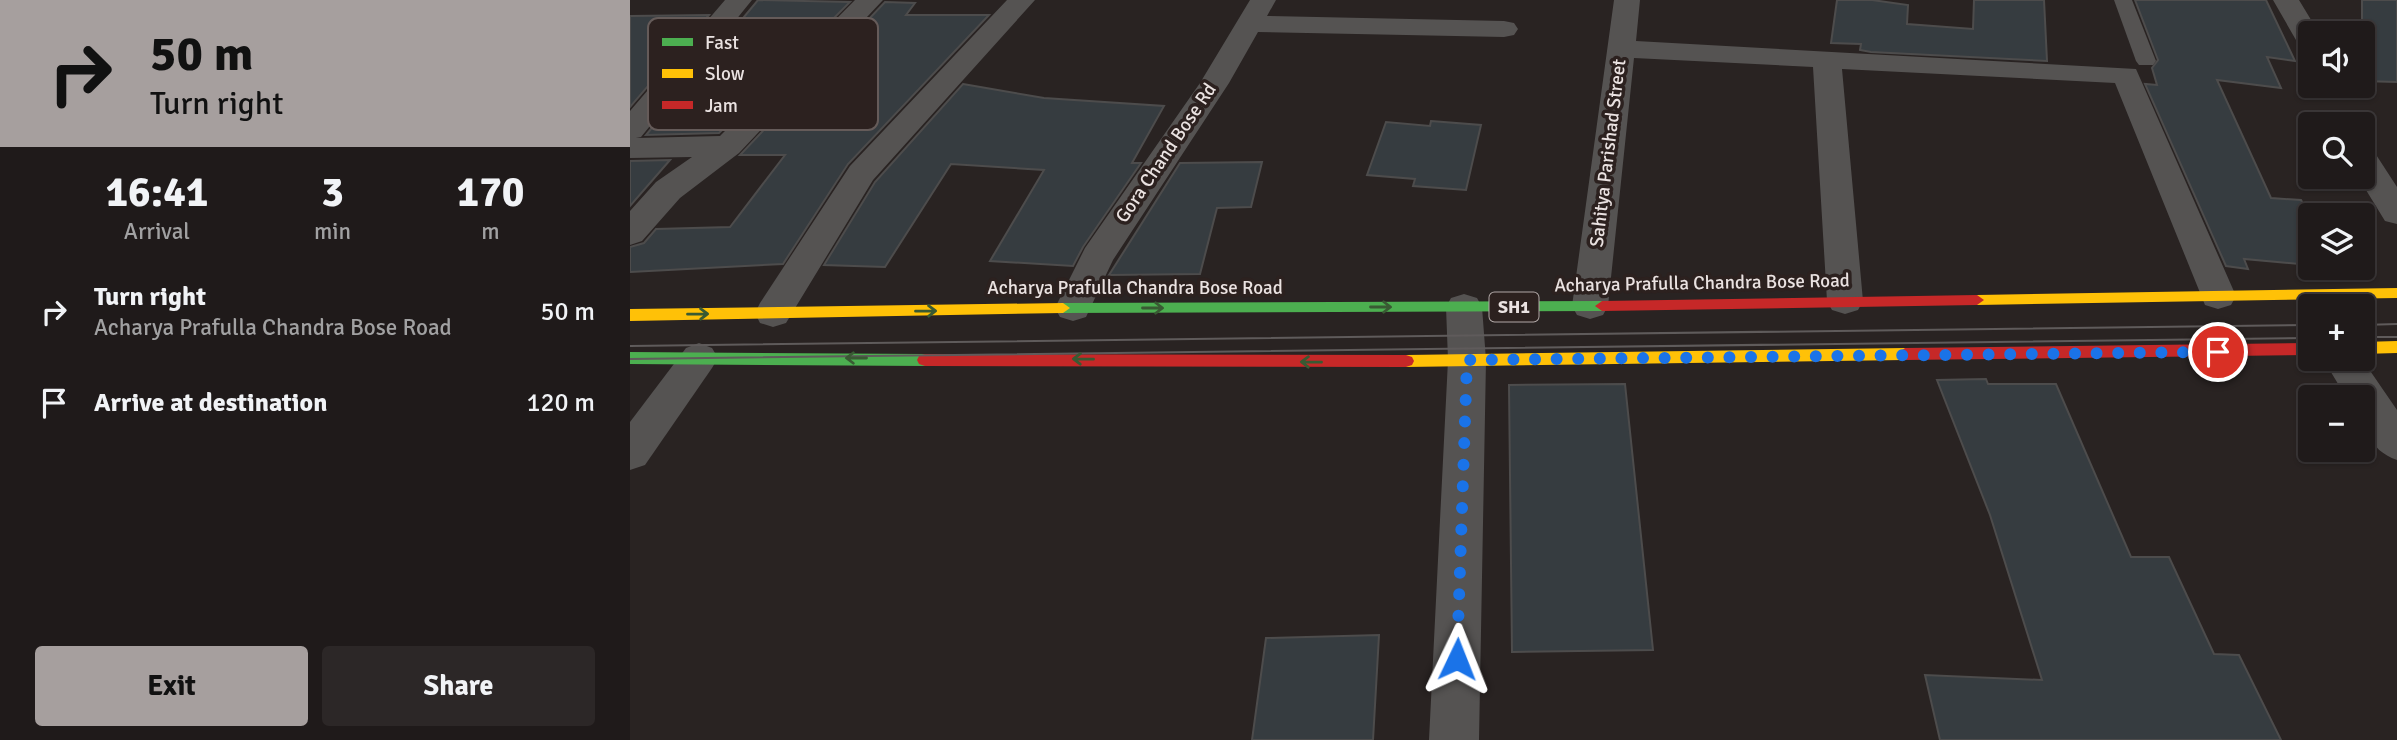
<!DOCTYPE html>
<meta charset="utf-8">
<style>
body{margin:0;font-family:Signika,sans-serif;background:#2c2727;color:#f1f3f6;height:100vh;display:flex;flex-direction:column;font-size:26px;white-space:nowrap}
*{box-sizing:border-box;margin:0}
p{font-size:23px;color:#a1a1a2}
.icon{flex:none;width:38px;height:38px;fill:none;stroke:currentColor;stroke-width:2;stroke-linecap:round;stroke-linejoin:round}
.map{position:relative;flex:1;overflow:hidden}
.panel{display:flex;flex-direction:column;background:#1f1a1a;width:630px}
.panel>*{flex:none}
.hud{background:#a69f9e;color:#111;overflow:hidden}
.fabs{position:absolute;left:1668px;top:21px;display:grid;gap:14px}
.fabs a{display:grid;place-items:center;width:77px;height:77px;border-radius:7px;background:#1f1a1a;box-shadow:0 2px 5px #0004,0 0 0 2px #3c3839;font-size:35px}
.pin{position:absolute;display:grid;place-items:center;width:60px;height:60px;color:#fff;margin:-30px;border:4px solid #fff;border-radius:50%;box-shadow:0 2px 7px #0007}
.me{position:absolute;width:77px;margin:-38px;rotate:2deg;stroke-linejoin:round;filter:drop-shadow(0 0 5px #0008)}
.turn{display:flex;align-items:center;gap:24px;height:147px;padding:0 35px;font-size:32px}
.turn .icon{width:91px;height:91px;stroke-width:2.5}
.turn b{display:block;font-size:49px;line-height:60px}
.eta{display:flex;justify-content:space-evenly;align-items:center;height:119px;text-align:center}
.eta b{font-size:42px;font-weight:700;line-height:49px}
.action{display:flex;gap:14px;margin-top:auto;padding:14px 35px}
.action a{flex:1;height:80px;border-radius:7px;background:#a69f9e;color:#111;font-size:28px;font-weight:700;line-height:80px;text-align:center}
.action a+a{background:#2c2727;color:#f1f3f6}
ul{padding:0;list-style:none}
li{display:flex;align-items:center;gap:21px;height:91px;padding:0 35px}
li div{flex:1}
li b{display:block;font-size:26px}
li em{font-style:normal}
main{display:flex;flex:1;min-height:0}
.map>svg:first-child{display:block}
</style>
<main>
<section class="panel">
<div class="hud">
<div class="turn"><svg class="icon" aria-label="right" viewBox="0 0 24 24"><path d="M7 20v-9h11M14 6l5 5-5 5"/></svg><div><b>50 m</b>Turn right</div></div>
</div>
<div class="eta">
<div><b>16:41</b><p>Arrival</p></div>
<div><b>3</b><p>min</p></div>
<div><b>170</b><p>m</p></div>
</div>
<ul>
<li><svg class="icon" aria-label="right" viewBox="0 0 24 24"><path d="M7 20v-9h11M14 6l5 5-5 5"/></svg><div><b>Turn right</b><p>Acharya Prafulla Chandra Bose Road</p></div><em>50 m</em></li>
<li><svg class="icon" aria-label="arrive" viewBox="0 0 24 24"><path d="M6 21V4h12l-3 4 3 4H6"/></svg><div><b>Arrive at destination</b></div><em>120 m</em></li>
</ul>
<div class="action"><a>Exit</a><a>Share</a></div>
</section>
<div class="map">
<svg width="1767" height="740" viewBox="0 0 1767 740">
<rect width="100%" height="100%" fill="#292322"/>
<g fill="#363c40" stroke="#4d4c4c" stroke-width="2">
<path d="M128,0L220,2L89,133L16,135Z"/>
<path d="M1207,0H1242L1278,5L1277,24L1343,29L1344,0H1414L1417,61L1241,52L1230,50L1231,44L1201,43Z"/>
<path d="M1505,0H1636L1665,61L1637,57L1651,88L1587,80L1641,198L1671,200L1680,216V265L1614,259L1618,269L1596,266L1515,84L1527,85L1522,68L1528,60Z"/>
<path d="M1732,0H1767V82L1732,81Z"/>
<path d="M255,2L285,3L276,15H359L218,164L153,264L0,272V247L14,243L26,229L100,227L155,155H110Z"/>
<path d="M79,15L0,107V16Z"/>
<path d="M333,84L414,98L534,106L502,163H511L453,247L443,266L360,261L414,170L321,164L255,267L194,265L245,182Z"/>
<path d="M801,121L851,125L836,190L783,186L785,179L737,175L756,122L800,126Z"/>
<path d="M40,160L0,206V161Z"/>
<path d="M632,162L621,207L587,208L570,274L479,275L550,163Z"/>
<path d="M1356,379L1358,384H1426L1501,557H1539L1584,654L1609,655L1651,740H1310L1295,675L1412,680L1360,515L1307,380Z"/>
<path d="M995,384L1023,650L882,652L879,385Z"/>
<path d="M749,635L743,740H622L636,638Z"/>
</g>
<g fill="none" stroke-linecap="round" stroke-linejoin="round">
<path fill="#555352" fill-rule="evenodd" d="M1484,0H1502L1526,61L1523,65H1509L1506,61Z"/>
<g fill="#555352" fill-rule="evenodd">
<path d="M95,0H122L11,137L6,138L90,136L225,0H253L109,153L50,198L12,241L0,245V211L26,182L62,157L0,158V111Z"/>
<path d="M377,0H405L243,180L156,323L143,327L130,323L125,313L130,303L220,166Z"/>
<path d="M620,0H646L637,16L874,21L884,23L888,29L884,35L874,37L628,32L599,83L483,260L456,317L443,321L430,317L425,308L455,248L570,83Z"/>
<path d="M984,0H1010L1006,41L1506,69L1606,296L1601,305L1588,309L1575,305L1485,83L1212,69L1233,301L1228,310L1215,314L1202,310L1197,301L1183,67L1004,58L978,306L973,315L960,319L947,315L942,306Z"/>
<path d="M1643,0H1669L1689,33H1680V49L1670,47Z"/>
<path d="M1710,112L1721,114L1727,124H1697L1695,121L1699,114Z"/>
<path d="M1732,147L1743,150L1767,187V224L1755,221L1728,177H1732Z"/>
<path d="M834,294L847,298L852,307L856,360L849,740H799L818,360L816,307L821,298Z"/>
<path d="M69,343L82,348L88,358L82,368L15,465L0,470V422L56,348Z"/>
<path d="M1693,359H1732L1767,410V460C1738,450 1732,425 1732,397H1716Z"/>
</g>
<g fill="#4caf50" fill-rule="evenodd">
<path d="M972,301L979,306L972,311L433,313L426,308L433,303Z"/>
<path d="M0,352L295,354L301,356L303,360L301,364L295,366L0,364Z"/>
</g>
<g fill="#ffc107" fill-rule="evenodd">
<path d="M1767,288V298L1347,305L1340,300L1347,295Z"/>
<path d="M433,303L440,308L433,313L0,321V309Z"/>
<path d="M1767,341V353L1732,354V342Z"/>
<path d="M1275,348L1283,354L1275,360L776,367L770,365L768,361L770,357L776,355Z"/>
</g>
<g fill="#c62828" fill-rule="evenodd">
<path d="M1347,295L1354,300L1347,305L972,311L965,306L972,301Z"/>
<path d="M1680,343V355L1275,360L1267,354L1275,348Z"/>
<path d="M295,354L776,355L782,357L784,361L782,365L776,367L295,366L289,364L287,360L289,356Z"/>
</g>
<g stroke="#5f5b5b" stroke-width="2">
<path d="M1732,325L1767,324"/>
<path d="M1732,337H1767"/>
<path d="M0,346L1680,325"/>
<path d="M0,359L1680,338"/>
</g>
</g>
<defs><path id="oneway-shaft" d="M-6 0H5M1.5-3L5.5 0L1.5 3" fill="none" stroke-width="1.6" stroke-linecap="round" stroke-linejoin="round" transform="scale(1.75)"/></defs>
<g stroke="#395a33">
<use href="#oneway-shaft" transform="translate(751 307)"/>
<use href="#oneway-shaft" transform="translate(523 308)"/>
<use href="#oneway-shaft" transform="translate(296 311) rotate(-1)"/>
<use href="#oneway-shaft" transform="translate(68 314) rotate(-1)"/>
<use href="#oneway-shaft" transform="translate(226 358) rotate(-180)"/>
<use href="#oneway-shaft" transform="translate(453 359) rotate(-179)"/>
<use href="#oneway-shaft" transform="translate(681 362) rotate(-179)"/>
</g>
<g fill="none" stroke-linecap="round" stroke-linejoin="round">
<path stroke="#1a73e8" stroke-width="12" stroke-dasharray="0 21.6" d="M827,659L837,360L1588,352"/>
</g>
<g text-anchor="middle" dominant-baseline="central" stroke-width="7" stroke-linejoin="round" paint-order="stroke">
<rect fill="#2c211f" stroke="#b1a8a7" stroke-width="2" x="859.5" y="292.5" width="49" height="29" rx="5"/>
<g font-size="18" font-weight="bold" fill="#eae2e1">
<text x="884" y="307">SH1</text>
</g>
<g font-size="19" fill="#eae2e1" stroke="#2c211f">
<text transform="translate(536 153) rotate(-56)">Gora Chand Bose Rd</text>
<text transform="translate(978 153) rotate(-83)">Sahitya Parishad Street</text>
<text transform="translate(1072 283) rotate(-1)">Acharya Prafulla Chandra Bose Road</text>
<text x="505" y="288">Acharya Prafulla Chandra Bose Road</text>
</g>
</g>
<rect x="18" y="18" width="230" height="112" rx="10" fill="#2c211f" stroke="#655b59" stroke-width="2"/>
<rect x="32" y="38" width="31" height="8" fill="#4caf50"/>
<rect x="32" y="69" width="31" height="9" fill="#ffc107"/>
<rect x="32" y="101" width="31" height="8" fill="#c62828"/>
<g font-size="19" fill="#eae2e1">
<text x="75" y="49">Fast</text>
<text x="75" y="80">Slow</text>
<text x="75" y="112">Jam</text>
</g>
</svg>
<div class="fabs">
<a><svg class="icon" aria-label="sound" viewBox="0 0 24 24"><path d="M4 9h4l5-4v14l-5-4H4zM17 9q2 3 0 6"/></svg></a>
<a><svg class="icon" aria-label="search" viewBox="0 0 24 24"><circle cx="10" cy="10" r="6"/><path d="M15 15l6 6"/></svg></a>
<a><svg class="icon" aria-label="layers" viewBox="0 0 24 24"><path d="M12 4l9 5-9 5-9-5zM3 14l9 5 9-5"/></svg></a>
<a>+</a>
<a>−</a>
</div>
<div class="pin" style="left:1588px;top:352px;background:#d93025"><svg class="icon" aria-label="arrive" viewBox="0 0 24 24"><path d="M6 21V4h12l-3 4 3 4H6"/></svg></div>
<svg class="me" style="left:827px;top:659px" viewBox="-20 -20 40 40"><path d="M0-17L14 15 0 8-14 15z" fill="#1a73e8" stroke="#fff" stroke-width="4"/></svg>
</div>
</main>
